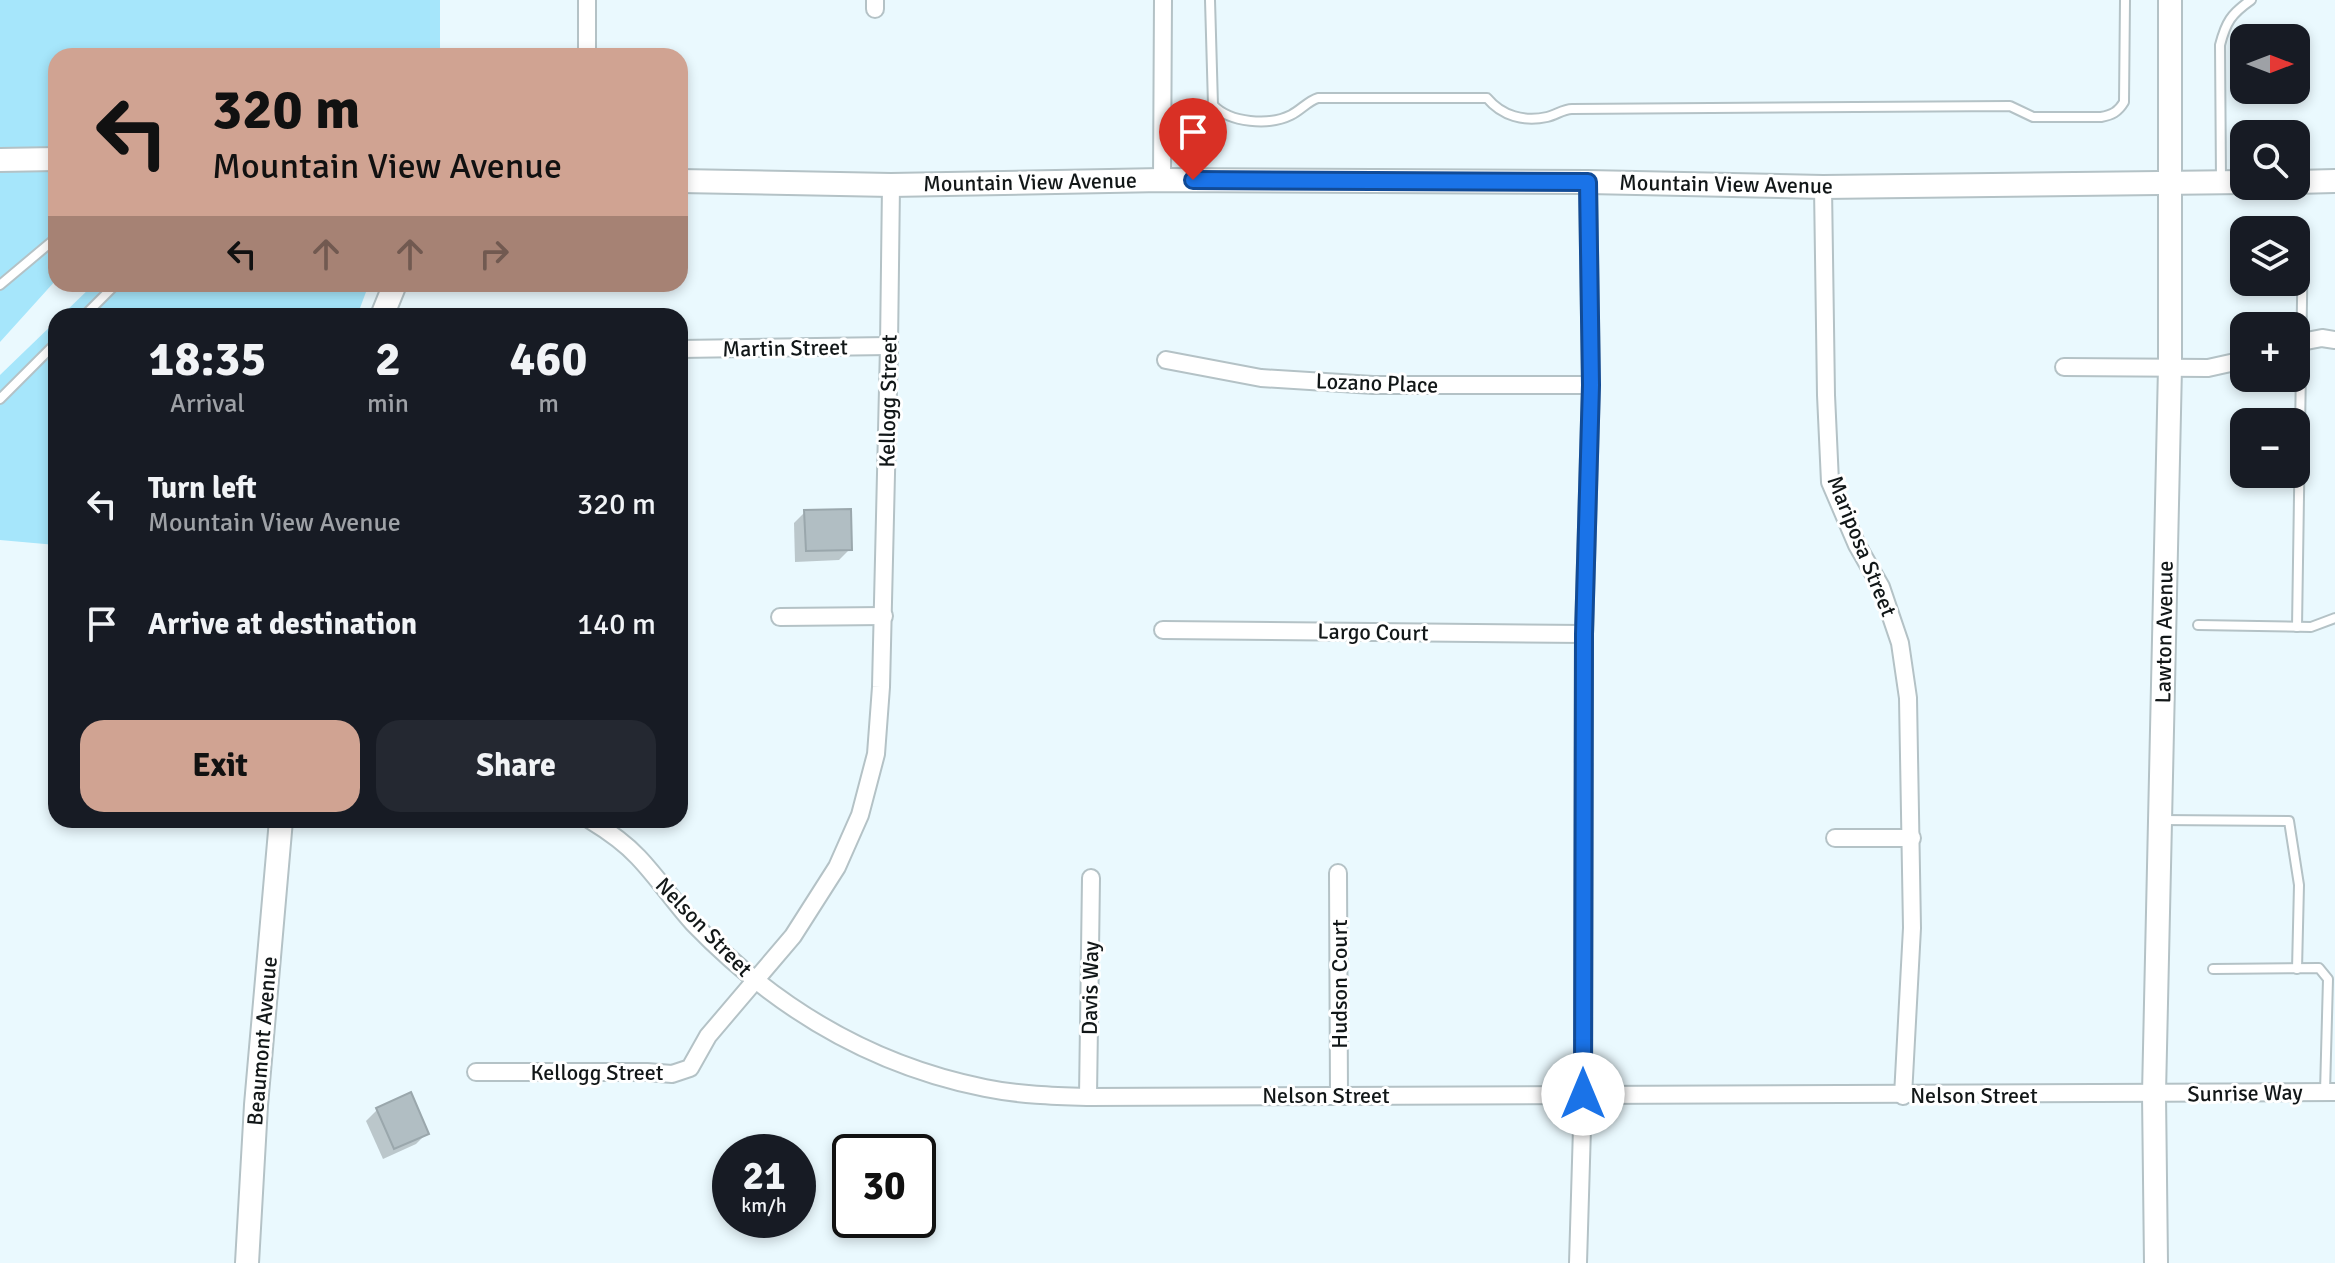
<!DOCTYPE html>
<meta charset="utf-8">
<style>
body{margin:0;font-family:Signika,sans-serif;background:#242831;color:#f1f3f6;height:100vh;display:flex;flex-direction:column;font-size:30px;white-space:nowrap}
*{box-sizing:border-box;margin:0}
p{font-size:26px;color:#9ea1a6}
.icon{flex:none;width:44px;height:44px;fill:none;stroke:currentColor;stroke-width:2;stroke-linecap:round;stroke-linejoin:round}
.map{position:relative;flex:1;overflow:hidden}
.side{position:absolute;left:48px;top:308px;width:640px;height:520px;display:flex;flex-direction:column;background:#171b24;border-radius:24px;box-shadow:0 4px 12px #0003}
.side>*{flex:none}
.guide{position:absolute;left:48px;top:48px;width:640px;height:244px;border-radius:24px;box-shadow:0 4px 12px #0003;background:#d0a392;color:#111;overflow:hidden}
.needle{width:52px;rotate:90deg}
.fabs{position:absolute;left:2230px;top:24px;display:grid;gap:16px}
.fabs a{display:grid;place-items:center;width:80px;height:80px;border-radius:16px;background:#171b24;box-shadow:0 4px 12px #0003;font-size:40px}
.speed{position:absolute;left:712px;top:1134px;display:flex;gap:16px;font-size:40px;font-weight:700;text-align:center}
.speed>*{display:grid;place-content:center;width:104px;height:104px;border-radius:50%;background:#171b24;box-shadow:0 4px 12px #0003;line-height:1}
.speed small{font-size:20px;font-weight:400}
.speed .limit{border:4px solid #111;border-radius:12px;background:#fff;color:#111}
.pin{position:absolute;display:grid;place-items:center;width:68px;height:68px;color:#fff;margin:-82px -34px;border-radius:50% 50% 50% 0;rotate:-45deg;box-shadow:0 0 8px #0007}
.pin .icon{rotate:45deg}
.me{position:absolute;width:88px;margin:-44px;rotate:0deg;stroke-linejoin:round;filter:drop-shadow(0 0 6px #0008)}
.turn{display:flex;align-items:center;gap:28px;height:168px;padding:0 32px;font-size:36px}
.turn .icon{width:104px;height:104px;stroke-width:2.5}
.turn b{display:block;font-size:56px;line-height:68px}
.lanes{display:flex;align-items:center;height:76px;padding:0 32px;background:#0003;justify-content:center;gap:40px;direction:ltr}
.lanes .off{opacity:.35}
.eta{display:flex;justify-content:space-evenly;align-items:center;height:136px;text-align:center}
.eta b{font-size:48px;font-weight:700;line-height:56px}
.cta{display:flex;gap:16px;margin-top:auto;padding:16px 32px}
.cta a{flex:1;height:92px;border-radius:24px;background:#d0a392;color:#111;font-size:32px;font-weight:700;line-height:92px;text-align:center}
.cta a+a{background:#242831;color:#f1f3f6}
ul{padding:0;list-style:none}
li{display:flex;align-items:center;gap:24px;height:120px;padding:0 32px}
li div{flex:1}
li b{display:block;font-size:30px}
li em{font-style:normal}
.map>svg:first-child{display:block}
</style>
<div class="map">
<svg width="2335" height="1263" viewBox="0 0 2335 1263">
<rect width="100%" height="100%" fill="#eaf9fe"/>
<g fill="#a6e6fb">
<path d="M0,0H440V56H56V280L0,342Z"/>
<path d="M94,284H369L357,316H61Z"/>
<path d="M56,321V545L0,540V375Z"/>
</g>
<g fill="#0003">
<path d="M805,512L850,549L839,560L795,562L794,523Z"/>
<path d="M377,1110L427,1133L416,1144L383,1159L366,1121Z"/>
</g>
<g fill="#b1bec3" stroke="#9aa7ac" stroke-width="2">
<path d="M851,509L852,550L806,551L804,510Z"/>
<path d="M411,1092L429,1134L394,1149L376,1108Z"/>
</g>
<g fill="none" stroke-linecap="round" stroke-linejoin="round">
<g stroke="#b4c2c6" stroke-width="12">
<g id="lane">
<path d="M1210,0L1213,105C1230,123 1269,126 1291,115C1301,110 1308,101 1318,98H1487C1502,116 1524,122 1547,117C1556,115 1563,109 1572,109L2010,106L2033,117H2101C2112,115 2118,112 2124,102L2125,0"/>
<path d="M2221,181L2220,45C2226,22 2231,14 2251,0"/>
<path d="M0,285L56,238"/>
<path d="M84,316L116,284"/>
<path d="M0,399L56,343"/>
<path d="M2198,625L2311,627L2335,618"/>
<path d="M2297,627L2303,236"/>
<path d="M2161,820L2289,821L2299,885L2297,969"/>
<path d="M2213,969L2319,968L2328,979L2325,1092"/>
</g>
</g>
<g stroke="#b4c2c6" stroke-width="20">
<g id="street">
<path d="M587,0V56"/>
<path d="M875,0V9"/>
<path d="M1162,180L1163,0"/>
<path d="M1823,187L1826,395L1830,482L1857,545L1881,587L1900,643L1908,698L1912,928L1903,1096"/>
<path d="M2296,343L2322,338L2335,340"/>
<path d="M680,349L889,346"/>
<path d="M1166,360L1261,378L1373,385H1591"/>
<path d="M2064,367L2208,368L2244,360"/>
<path d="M780,617L884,616"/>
<path d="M1163,630L1584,634"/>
<path d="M590,820C608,831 624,842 638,857C658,878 674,902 693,923C774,1007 870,1065 985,1088C1019,1095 1054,1096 1088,1097C1504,1093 1919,1096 2335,1092"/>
<path d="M1835,838H1912"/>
<path d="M1338,873L1339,1095"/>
<path d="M476,1072H647L672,1074L690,1068L708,1036L793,936L837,867L860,815L876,754L881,687L889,346L891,185"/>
<path d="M1088,1097L1091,878"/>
<path d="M1578,1263L1583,1094L1584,634L1591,385L1588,182"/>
</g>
</g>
<g stroke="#b4c2c6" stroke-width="26">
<g id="secondary">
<path d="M0,160L56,159"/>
<path d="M680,181L891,185L1162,180L1588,182L1823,187L2244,182"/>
<path d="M2296,182L2335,181"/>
<path d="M382,316L395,284"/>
<path d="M247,1263L256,1105L281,820"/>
<path d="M2156,1263L2154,1094L2170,367V0"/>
</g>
</g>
<use href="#lane" stroke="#fff" stroke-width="8"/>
<use href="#street" stroke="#fff" stroke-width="16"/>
<use href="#secondary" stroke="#fff" stroke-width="22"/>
</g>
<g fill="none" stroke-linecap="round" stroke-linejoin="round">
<g stroke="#114b97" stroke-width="20">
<path id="route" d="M1193,180L1588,182L1591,385L1584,634L1583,1094"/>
</g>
<use href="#route" stroke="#1a73e8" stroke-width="14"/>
</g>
<g text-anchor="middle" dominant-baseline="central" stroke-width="6" stroke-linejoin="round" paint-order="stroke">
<g font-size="22" fill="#121718" stroke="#fff">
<text transform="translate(1030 182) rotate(-1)">Mountain View Avenue</text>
<text transform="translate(1726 184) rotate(1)">Mountain View Avenue</text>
<text transform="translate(785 348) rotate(-1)">Martin Street</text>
<text transform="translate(1377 383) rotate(2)">Lozano Place</text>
<text transform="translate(888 401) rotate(-89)">Kellogg Street</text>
<text transform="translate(1862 546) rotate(68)">Mariposa Street</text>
<text transform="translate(1373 632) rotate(1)">Largo Court</text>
<text transform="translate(2164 632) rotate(-89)">Lawton Avenue</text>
<text transform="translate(704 927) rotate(46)">Nelson Street</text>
<text transform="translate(1339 984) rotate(-90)">Hudson Court</text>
<text transform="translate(1090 988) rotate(-89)">Davis Way</text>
<text transform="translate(262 1041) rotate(-85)">Beaumont Avenue</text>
<text x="597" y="1072">Kellogg Street</text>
<text transform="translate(2245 1093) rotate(-1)">Sunrise Way</text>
<text x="1326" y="1095">Nelson Street</text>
<text x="1974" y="1095">Nelson Street</text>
</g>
</g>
</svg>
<div class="fabs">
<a><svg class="needle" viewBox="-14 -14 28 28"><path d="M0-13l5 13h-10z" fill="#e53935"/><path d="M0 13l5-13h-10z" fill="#9ea1a6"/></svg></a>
<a><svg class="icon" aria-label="search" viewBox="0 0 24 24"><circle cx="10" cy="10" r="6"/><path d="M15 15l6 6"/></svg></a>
<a><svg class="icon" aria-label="layers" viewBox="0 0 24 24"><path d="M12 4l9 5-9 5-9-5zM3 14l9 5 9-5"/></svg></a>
<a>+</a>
<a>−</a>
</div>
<div class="speed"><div>21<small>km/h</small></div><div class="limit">30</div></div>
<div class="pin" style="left:1193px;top:180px;background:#d93025"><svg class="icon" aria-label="arrive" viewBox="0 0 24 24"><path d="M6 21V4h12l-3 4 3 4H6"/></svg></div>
<svg class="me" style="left:1583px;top:1094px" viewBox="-20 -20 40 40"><circle r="19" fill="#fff"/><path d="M0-13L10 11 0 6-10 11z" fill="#1a73e8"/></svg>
<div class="guide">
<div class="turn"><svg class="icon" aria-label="left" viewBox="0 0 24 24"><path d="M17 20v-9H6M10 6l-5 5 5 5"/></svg><div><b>320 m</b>Mountain View Avenue</div></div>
<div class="lanes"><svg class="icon" aria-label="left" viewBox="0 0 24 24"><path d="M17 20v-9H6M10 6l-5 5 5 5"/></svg><svg class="icon off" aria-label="ahead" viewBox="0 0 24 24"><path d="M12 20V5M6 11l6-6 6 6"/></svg><svg class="icon off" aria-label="ahead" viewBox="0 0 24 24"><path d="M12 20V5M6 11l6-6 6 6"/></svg><svg class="icon off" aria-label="right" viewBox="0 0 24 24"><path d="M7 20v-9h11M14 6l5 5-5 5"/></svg></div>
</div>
<section class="side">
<div class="eta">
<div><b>18:35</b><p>Arrival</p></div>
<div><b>2</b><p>min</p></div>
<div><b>460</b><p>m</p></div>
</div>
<ul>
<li><svg class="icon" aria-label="left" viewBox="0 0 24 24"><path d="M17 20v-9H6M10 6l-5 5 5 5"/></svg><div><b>Turn left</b><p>Mountain View Avenue</p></div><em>320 m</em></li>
<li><svg class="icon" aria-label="arrive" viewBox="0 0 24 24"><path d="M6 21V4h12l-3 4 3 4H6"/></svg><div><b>Arrive at destination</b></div><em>140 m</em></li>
</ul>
<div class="cta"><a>Exit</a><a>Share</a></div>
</section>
</div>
